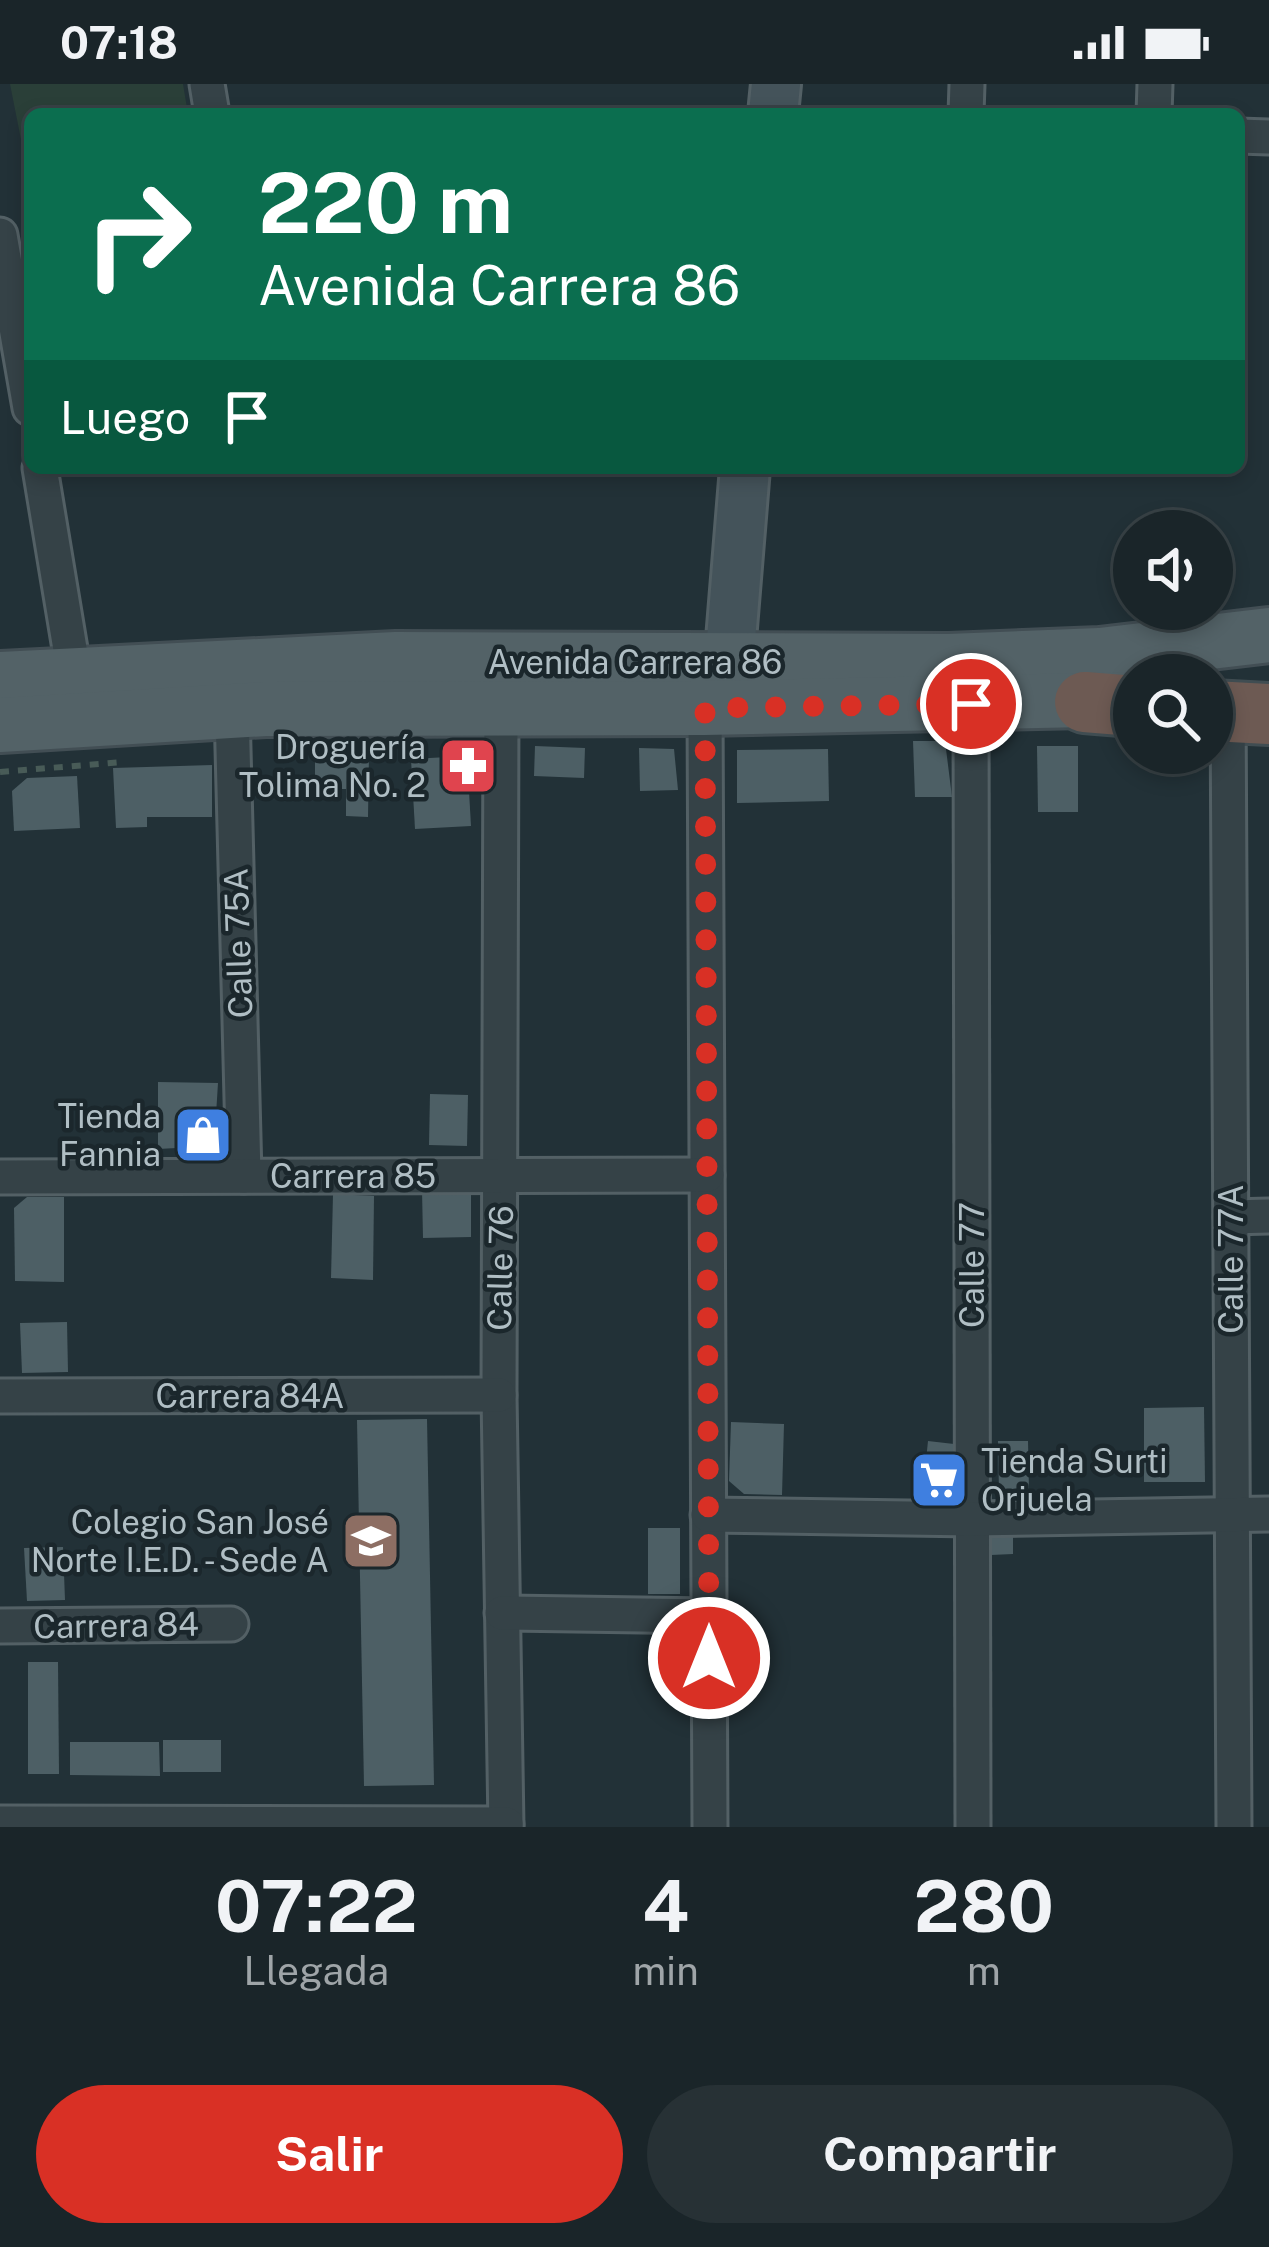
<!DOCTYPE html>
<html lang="es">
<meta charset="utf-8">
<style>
body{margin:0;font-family:"Public Sans",sans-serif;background:#273135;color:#f1f3f6;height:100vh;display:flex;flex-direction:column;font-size:45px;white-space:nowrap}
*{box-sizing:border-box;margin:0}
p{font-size:39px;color:#9fa5a8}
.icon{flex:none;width:66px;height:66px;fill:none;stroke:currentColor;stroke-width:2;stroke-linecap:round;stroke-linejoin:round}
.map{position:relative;height:1743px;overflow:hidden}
.sheet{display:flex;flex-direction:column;background:#1a2529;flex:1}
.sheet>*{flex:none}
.top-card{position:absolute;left:24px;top:24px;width:1221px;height:366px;border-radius:18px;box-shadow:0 6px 18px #0003,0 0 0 3px #384246;background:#0b6e4f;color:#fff;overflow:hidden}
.controls{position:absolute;left:1113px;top:426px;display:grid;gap:24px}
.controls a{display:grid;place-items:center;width:120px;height:120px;border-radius:50%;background:#1a2529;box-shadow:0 6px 18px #0003,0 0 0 3px #384246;font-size:60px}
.pin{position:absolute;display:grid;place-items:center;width:102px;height:102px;color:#fff;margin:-51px;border:6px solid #fff;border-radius:50%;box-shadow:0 3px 12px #0007}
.me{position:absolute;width:132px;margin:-66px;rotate:0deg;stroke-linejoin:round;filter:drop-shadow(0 0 9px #0008)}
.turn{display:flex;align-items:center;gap:42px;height:252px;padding:0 36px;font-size:54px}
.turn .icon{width:156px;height:156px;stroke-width:2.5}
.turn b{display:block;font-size:84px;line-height:102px}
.then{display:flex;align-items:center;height:114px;padding:0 36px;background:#0003;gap:24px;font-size:45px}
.eta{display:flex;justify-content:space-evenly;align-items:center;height:204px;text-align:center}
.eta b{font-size:72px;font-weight:700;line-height:84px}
.button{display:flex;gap:24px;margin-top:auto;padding:24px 36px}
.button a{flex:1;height:138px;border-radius:72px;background:#d93025;color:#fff;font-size:48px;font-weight:700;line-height:138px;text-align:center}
.button a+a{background:#273135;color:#f1f3f6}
.status{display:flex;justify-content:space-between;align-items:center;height:84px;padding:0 60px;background:#1a2529;direction:ltr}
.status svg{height:33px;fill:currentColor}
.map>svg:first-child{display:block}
</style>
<div class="status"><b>07:18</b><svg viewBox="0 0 49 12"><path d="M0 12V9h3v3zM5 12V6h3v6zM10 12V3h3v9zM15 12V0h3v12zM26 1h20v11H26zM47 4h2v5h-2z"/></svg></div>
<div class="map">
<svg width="1269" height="1743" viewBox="0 0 1269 1743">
<rect width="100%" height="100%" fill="#223137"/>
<path fill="#2a3f38" d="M10,0H183L188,30H30V101Z"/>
<g fill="#4d5f65">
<path d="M913,657H945L952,713H915Z"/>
<path d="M535,662L585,664L584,694L534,692Z"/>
<path d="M1037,662H1078V728H1038Z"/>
<path d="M639,664L674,665L678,706L640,707Z"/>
<path d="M828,665L829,717L737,719V666Z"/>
<path d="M315,669L369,670L368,733L346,732V705H315Z"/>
<path d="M467,672L471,742L415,745L411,675Z"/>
<path d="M212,681V733H147V743L116,744L113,684Z"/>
<path d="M77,692L80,744L14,747L12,707L27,694Z"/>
<path d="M158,998L218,999L214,1062L158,1065Z"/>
<path d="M430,1010L468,1011L467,1062L429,1061Z"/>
<path d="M471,1105V1153L423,1154L422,1106Z"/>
<path d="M333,1110L374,1112L373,1196L331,1194Z"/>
<path d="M27,1113H64V1198L15,1197L14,1124Z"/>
<path d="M67,1238L68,1288L22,1289L20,1239Z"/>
<path d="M1204,1323L1205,1398H1144V1324Z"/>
<path d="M427,1335L434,1701L364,1702L357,1336Z"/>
<path d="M731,1338L784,1340L782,1411L744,1410L729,1397Z"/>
<path d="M928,1357L954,1360L950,1408L923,1405Z"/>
<path d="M998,1357H1028L1029,1408L999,1409Z"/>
<path d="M991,1442H1013V1470L991,1471Z"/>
<rect x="648" y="1444" width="32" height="66"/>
<path d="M63,1463L65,1516L27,1517L24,1464Z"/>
<rect x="657" y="1551" width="27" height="49"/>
<path d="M28,1578H58L59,1690H28Z"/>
<rect x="163" y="1656" width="58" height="32"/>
<path d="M70,1658H159L160,1692L70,1691Z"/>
</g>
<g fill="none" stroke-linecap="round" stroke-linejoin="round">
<g stroke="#536065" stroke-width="39">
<g id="street">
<path d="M207,0L212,30"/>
<path d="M966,30L967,0"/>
<path d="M1154,30L1155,0"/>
<path d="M1239,52L1269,53"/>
<path d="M0,151L30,324"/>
<path d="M40,384L74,589"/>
<path d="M1228,617L1234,1743"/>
<path d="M971,620L973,1743"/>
<path d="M705,624L710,1743"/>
<path d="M501,625L499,1311L506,1743"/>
<path d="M232,626L244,1092"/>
<path d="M0,1093L707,1091"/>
<path d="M1231,1133L1269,1132"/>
<path d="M0,1312L499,1311"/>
<path d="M708,1431L973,1435L1269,1430"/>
<path d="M502,1529L709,1532"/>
<path d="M0,1542L231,1540"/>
<path d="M0,1739L506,1740"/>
</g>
</g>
<g stroke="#536065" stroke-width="54">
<g id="secondary">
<path d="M773,30L776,0"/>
<path d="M729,580L745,384"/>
</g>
</g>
<g stroke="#424e54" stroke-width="60">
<g id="primary">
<path d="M0,595L396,575L949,577L1100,571L1269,551"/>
<path d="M0,641L265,625L705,624L1131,615"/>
</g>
</g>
<g stroke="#404d52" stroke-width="66">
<g id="highway">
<path d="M1085,618L1134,622"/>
<path d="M1212,627L1269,630"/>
</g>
</g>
<path stroke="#485b57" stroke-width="6" stroke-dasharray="9 9" stroke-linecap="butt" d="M0,688L123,678"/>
<use href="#street" stroke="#354247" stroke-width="33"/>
<use href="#secondary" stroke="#44535a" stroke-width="48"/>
<use href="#primary" stroke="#536267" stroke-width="54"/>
<use href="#highway" stroke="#6d5a53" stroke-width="60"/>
</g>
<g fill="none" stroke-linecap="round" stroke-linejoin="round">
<path stroke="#d93025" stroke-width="21" stroke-dasharray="0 37.8" d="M709,1574L705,624L971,620"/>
</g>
<defs>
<g id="pharmacy-square" transform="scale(3)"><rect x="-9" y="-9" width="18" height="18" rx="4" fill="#e0444e" stroke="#1b272c"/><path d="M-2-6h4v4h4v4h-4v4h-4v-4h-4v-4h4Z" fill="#fff"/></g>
<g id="shop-square" transform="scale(3)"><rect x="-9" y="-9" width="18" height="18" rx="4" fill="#3f7fe0" stroke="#1b272c"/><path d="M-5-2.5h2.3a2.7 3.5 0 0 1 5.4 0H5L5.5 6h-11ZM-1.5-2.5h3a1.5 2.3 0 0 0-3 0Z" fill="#fff"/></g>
<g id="supermarket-square" transform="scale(3)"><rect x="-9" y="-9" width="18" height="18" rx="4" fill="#3f7fe0" stroke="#1b272c"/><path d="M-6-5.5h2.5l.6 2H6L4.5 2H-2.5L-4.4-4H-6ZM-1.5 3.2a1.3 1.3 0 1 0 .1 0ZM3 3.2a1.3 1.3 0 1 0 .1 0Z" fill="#fff"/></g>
<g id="school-square" transform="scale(3)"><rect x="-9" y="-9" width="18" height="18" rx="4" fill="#8d6e63" stroke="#1b272c"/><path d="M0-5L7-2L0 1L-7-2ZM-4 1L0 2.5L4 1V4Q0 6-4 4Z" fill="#fff"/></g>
</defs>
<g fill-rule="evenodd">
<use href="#pharmacy-square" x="468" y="682"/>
<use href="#shop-square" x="203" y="1051"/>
<use href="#supermarket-square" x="939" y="1396"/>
<use href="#school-square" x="371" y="1457"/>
</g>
<g text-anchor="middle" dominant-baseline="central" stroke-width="9" stroke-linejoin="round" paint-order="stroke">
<g font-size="33" fill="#b0bec4" stroke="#1b272c">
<text x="635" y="578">Avenida Carrera 86</text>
<text transform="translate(238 859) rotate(-92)">Calle 75A</text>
<text x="353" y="1092">Carrera 85</text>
<text transform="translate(1231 1175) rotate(-90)">Calle 77A</text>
<text transform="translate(972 1181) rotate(-90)">Calle 77</text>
<text transform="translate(500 1184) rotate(-89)">Calle 76</text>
<text x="250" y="1312">Carrera 84A</text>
<text transform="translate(116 1541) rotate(-1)">Carrera 84</text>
</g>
<g font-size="33" fill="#b0bec4" stroke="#1b272c" text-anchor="end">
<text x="426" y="663">Droguería<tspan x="426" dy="38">Tolima No. 2</tspan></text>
<text x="161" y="1032">Tienda<tspan x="161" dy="38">Fannia</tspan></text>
<text x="981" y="1377" text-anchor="start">Tienda Surti<tspan x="981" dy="38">Orjuela</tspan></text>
<text x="329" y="1438">Colegio San José<tspan x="329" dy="38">Norte I.E.D. - Sede A</tspan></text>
</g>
</g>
</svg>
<div class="controls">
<a><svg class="icon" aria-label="sound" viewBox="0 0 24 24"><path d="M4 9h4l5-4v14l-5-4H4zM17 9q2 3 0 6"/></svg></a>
<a><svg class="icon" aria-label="search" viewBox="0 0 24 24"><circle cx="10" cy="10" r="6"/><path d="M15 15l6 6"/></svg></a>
</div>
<div class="pin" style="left:971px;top:620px;background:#d93025"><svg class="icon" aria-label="arrive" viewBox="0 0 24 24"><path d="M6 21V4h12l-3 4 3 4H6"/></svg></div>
<svg class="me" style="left:709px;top:1574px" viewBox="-20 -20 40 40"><circle r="17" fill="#d93025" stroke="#fff" stroke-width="3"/><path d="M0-11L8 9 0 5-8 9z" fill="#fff"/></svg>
<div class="top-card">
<div class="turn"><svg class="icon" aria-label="right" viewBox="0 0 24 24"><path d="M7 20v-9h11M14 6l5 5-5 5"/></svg><div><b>220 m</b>Avenida Carrera 86</div></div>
<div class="then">Luego<svg class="icon" aria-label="arrive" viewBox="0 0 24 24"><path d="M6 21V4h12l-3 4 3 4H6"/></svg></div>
</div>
</div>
<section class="sheet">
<div class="eta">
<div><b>07:22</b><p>Llegada</p></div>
<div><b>4</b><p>min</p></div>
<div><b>280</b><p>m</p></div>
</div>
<div class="button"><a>Salir</a><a>Compartir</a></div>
</section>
